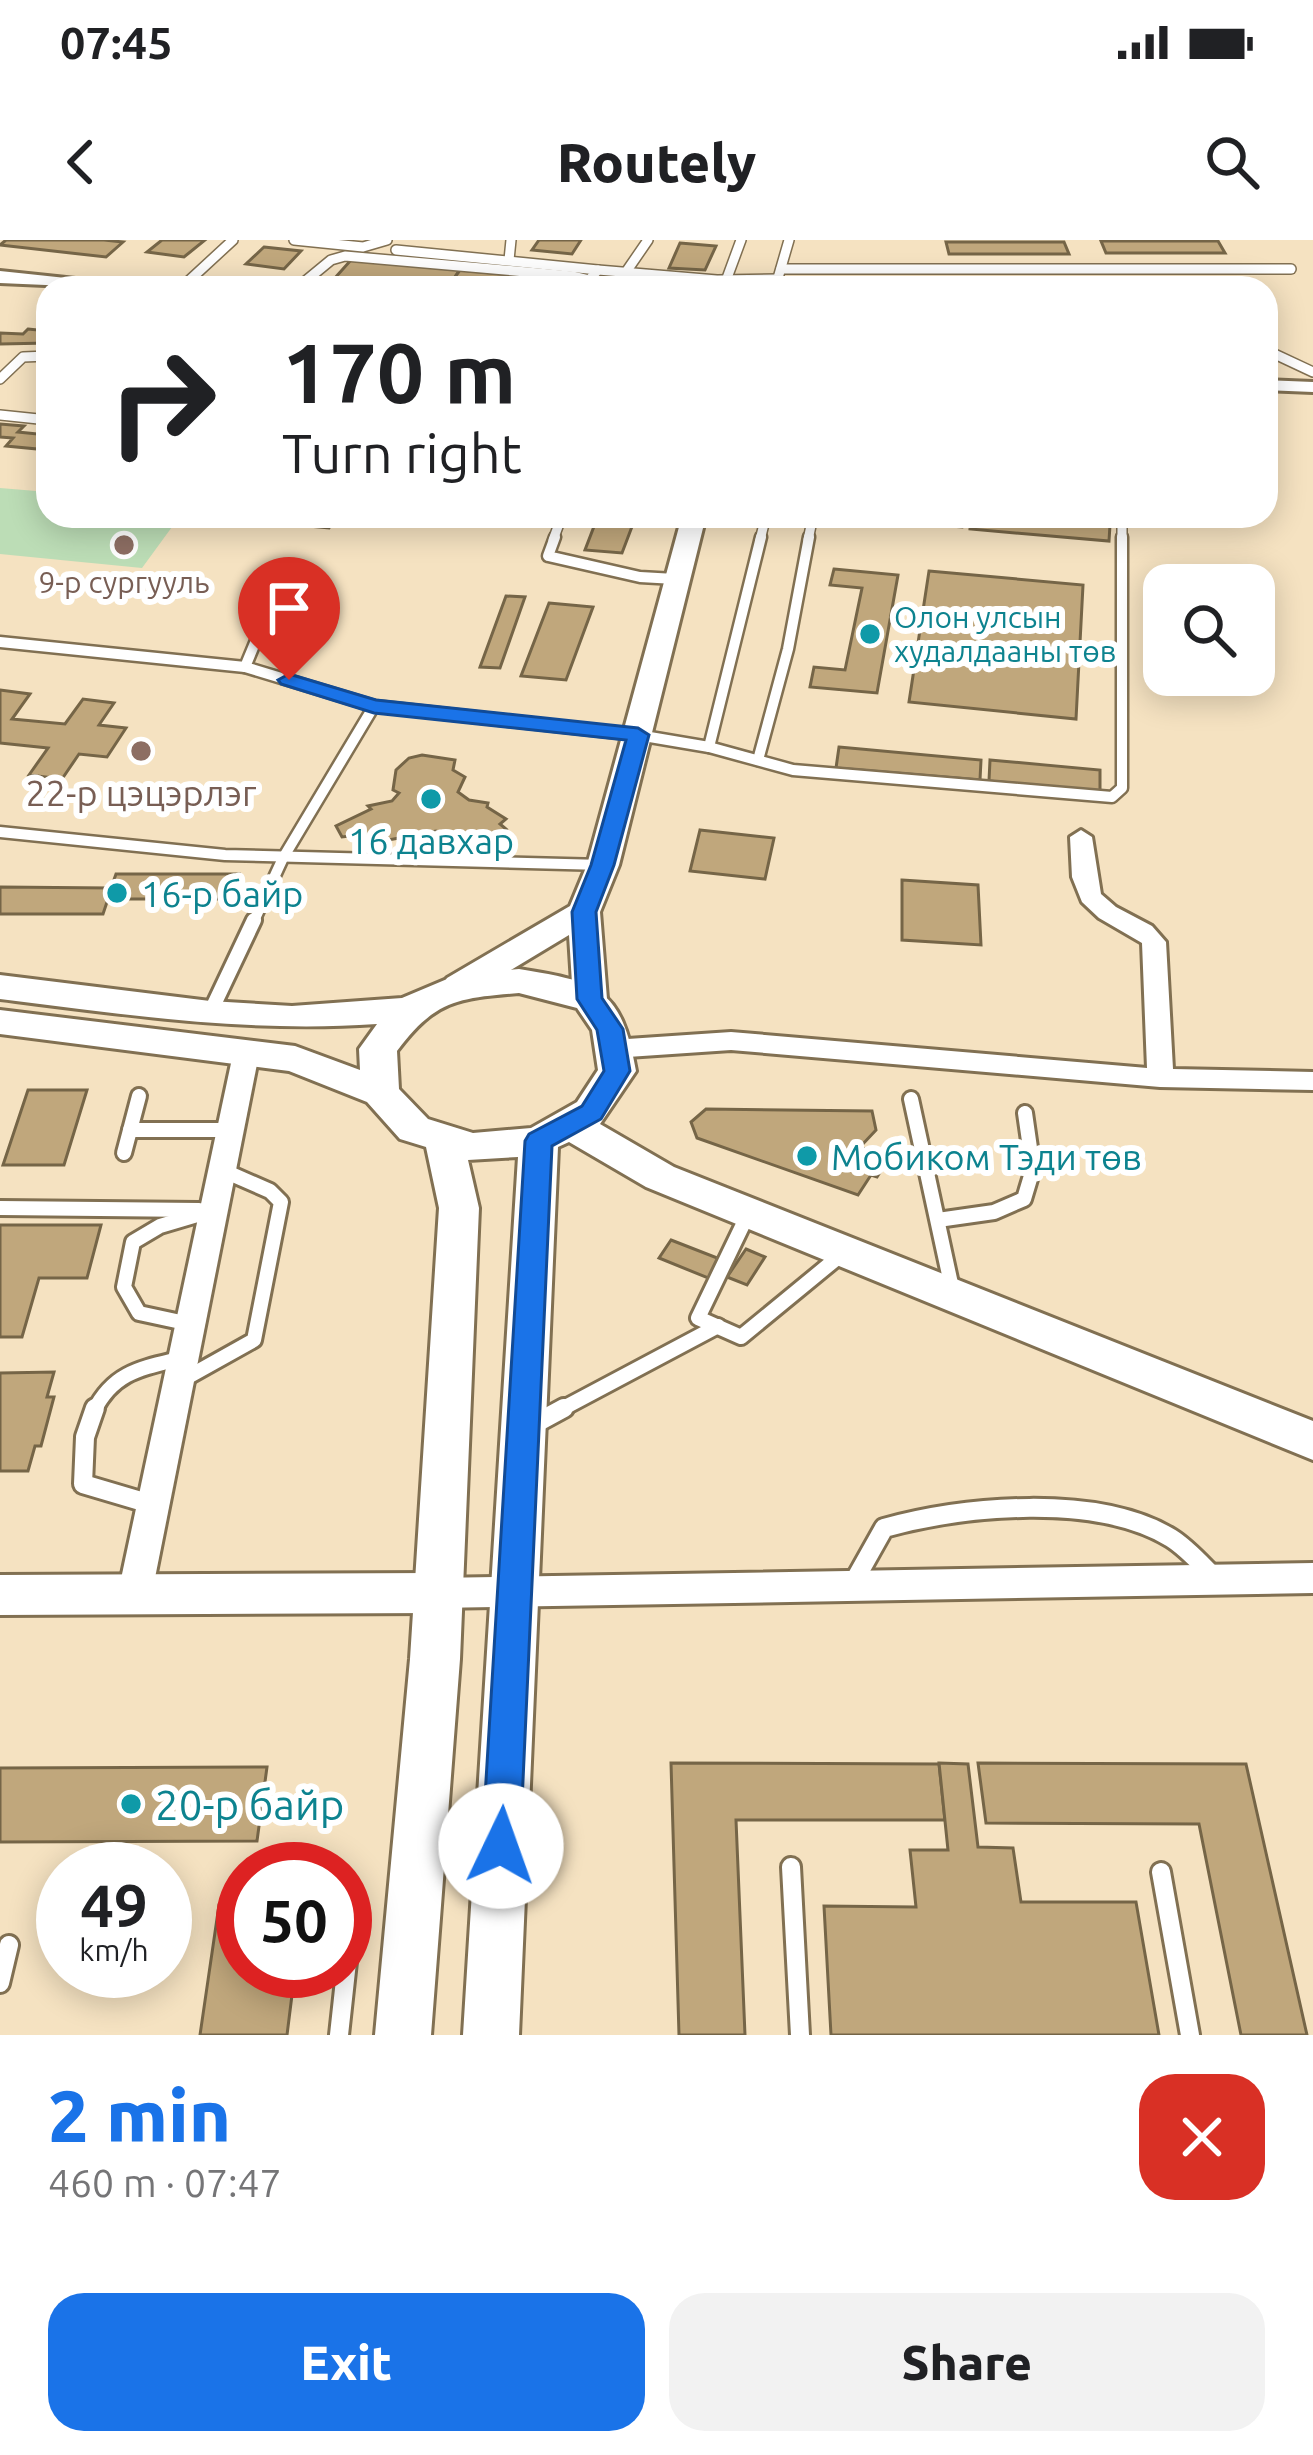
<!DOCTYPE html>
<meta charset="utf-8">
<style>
body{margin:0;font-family:Ubuntu,sans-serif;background:#f2f2f2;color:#202124;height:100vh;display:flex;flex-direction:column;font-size:45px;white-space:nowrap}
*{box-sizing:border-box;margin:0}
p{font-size:39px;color:#757577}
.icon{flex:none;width:66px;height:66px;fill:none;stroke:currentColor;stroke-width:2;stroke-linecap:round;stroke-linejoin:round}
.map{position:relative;height:1795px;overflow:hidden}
.drawer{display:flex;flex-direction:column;background:#fff;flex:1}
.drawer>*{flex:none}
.hud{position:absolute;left:36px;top:36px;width:1242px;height:252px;border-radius:36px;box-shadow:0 6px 30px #0003;background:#fff;color:#202124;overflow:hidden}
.controls{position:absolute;left:1143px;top:324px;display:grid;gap:24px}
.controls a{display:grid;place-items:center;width:132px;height:132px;border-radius:24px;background:#fff;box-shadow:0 6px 30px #0003;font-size:60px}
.speed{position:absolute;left:36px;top:1602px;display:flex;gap:24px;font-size:60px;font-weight:700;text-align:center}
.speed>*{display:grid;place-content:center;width:156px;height:156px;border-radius:50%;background:#fff;box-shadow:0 6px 30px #0003;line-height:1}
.speed small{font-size:30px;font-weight:400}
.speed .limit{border:18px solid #d22;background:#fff;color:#111}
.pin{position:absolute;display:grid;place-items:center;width:102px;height:102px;color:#fff;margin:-123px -51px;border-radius:50% 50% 50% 0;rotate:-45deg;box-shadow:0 0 12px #0007}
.pin .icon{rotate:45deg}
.me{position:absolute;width:132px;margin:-66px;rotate:3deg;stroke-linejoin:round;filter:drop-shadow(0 0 9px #0008)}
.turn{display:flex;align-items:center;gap:42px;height:252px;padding:0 48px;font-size:54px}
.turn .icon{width:156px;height:156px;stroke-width:2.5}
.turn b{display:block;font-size:84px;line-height:102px}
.round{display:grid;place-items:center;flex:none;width:126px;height:126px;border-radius:36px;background:#f2f2f2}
.head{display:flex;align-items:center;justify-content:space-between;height:204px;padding:0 48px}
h1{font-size:72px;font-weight:800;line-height:90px;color:#1a73e8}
.action{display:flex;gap:24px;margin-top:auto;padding:24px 48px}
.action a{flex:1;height:138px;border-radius:36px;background:#1a73e8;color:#fff;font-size:48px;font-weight:800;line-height:138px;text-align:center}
.action a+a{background:#f2f2f2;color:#202124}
.status{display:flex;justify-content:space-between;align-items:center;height:84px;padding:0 60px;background:#fff;direction:ltr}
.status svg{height:33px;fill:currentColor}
header{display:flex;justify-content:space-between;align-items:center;height:156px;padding:0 48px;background:#fff;font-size:54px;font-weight:800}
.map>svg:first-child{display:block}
</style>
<div class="status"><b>07:45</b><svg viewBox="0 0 49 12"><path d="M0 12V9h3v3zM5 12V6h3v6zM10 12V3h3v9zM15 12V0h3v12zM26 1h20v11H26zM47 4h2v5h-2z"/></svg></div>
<header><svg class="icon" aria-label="back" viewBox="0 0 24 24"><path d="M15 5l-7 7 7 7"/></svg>Routely<svg class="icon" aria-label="search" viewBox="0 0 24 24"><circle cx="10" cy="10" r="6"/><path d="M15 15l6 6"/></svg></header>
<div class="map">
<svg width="1313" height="1795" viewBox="0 0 1313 1795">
<rect width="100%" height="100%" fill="#f5e2c1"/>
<path fill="#bcddb6" d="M0,248L48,252V276H180L142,328L0,314Z"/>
<g fill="#c0a77c" stroke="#756547" stroke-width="3">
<path d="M6,0H104L123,2L106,17L0,5Z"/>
<path d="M162,0H205L184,17L147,12Z"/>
<path d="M539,0H581L572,14L532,10Z"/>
<path d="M1101,1H1218L1225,13H1106Z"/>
<path d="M946,2H1064L1069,14H949Z"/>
<path d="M680,3L716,6L705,30L669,28Z"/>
<path d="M264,7L301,11L284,29L246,24Z"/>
<path d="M351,20L460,30L447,48L334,39Z"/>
<path d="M460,30L575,41L572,48H447Z"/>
<path d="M28,89L48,91V103L0,104V93L23,94Z"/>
<path d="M0,184L24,186L18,192L48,195V210L6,206L13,198L0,197Z"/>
<path d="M279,276H336L329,288L275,283Z"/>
<path d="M598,276H636L622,313L585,310Z"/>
<path d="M884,276H964L962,287L884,281Z"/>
<path d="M971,276L1110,285L1109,301L970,289Z"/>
<path d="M834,329L898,335L877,453L810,447L814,427L845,430L862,348L830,345Z"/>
<path d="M929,331L1083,345L1076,479L909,462Z"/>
<path d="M506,356L525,357L500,428L480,427Z"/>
<path d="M549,363L593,367L566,440L521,436Z"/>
<path d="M0,450L30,454L12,479L65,484L83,459L114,463L99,485L126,488L107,517L79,514L62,539L29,535L48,508L0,503Z"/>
<path d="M839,507L981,520L980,540L836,528Z"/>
<path d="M422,515L455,520L453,530L465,537L458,552L469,560L488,563L487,567L506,579L500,584L506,589L482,603L466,597L449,600L436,591L383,601L360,603L350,596L342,597L336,586L371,569L368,566L392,561L399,553L393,550L396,530L409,518Z"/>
<path d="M990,520L1100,530V551L989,541Z"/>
<path d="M700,590L774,598L765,639L690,631Z"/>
<path d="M116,634H239L233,659H108L103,674H0V647L111,648Z"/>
<path d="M902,640L978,645L981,705L902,700Z"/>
<path d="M28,850H87L64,925H3Z"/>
<path d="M706,869L872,871L876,890L860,907L871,911L867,920L884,926L877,937L871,935L858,955L697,898L691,882Z"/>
<path d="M0,985H101L87,1038H39L22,1097H0Z"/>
<path d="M671,1000L725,1021L713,1040L659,1018Z"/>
<path d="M746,1009L765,1017L747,1045L727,1037Z"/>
<path d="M54,1132L47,1157H54L41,1206H35L28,1231H0V1133Z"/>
<path d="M671,1523L939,1524L945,1580H736L745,1795H679Z"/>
<path d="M939,1523L968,1524L978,1607L1013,1608L1021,1662H1136L1159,1795H831L824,1666L916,1667L910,1610H948Z"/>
<path d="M978,1523L1246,1524L1307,1795H1241L1199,1584L986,1583Z"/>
<path d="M267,1527L257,1601L0,1602V1528Z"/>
<path d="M219,1665H243V1731H295L287,1795H200Z"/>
</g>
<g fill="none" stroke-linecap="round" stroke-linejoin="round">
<g stroke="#817052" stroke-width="12">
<g id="service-far3">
<path d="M294,0L363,7L387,0"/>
<path d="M396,10L598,30L589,40"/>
<path d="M509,20L511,0"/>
<path d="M781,29H1291"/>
<path d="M598,30L717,40L778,39"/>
<path d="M626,32L648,0"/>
<path d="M727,38L741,0"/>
<path d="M778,38L789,0"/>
<path d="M181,48L233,0"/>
<path d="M297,48L331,20L345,16L572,36L589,40L587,48"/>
<path d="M1266,110L1313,132"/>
<path d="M0,139L23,117L48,116"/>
<path d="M0,175L48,180"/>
<path d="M1122,276V300"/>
<path d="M553,300L562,276"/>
<path d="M760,300L766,276"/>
<path d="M808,300L813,276"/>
</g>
</g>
<g stroke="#817052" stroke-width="15">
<g id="service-far2">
<path d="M555,297L548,316L640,337L675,339"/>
<path d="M279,345L245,427L374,466L638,495L709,507L793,530L1112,557L1122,548V297"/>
<path d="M0,402L245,427"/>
<path d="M709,507L761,297"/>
<path d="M758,520L788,409L809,297"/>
<path d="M0,592L225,615L603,625"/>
<path d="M253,683L283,618L374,466"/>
</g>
</g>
<g stroke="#817052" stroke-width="20">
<g id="service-far1">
<path d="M210,773L254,680"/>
<path d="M911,859L953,1053"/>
<path d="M130,890H231"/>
<path d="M124,913L139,856"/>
<path d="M0,968L199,970"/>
<path d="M749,972L698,1078L741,1097L842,1014"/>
<path d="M938,980L994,972L1024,959L1033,929L1025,873"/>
<path d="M190,1084L139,1073L124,1047L133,1002L160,986L214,970"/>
<path d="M179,1142L254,1100L281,962L270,951L222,930"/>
<path d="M94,1171C114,1131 143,1128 183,1118"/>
<path d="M558,1171L718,1086"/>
</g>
</g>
<g stroke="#817052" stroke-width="24">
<g id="service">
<path d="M95,1168L85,1197L83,1244L154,1265"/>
<path d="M529,1187L564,1168"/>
<path d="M852,1345L884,1288C964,1266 1097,1253 1171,1298C1187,1308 1200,1323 1213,1336"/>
<path d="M791,1627L800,1795"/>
<path d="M1161,1632L1190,1795"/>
<path d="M0,1743L9,1705"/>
<path d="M339,1795L352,1676"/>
</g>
</g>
<g stroke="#817052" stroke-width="6">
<g id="minor">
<path d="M1266,140L1313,142V152L1266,150Z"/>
<path d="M1081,590L1092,597L1101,654L1116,667L1152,686L1166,702L1173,829L1313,832V850L1160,847L731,810L613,818L600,809L613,800L731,792L1147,828L1142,703L1099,678L1082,662L1072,637L1070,597Z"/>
<path d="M246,805L259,814L152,1353L147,1363L135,1368L123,1363L118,1353L233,814Z"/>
<path d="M1313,1323V1353L435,1368L423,1363L418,1353L423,1343L435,1338Z"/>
</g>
</g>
<g stroke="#817052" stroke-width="6">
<g id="tertiary">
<path d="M0,31L104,42L114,48L0,43Z"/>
<path d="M682,276H706L619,625L600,672L607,759L602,767H578L573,759L569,695L471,754H447L442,746L447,738L570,666L587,625Z"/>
<path d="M435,1333L451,1339L457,1353L451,1367L435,1373L0,1375V1335Z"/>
</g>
</g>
<g stroke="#817052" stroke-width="6">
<path id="secondary" d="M519,729C598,742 621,747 636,831L600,884L674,927L1313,1181V1220L646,947L569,902L558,907L519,1795H463L518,917L468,920L479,968L460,1419L431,1795H375L410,1419L439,968L426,907L400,899L367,862L289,831L0,794V770L295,806L360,830L359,809L377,784C248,793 128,775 0,759V735L210,761L292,766L402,758L459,734ZM519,753L577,768L592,790L598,830L577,862L531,888L473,893L428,879L399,849L397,811C435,760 458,758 519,753Z"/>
</g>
<use href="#service-far3" stroke="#fff" stroke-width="9"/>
<use href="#service-far2" stroke="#fff" stroke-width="10"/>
<use href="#service-far1" stroke="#fff" stroke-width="14"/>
<use href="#service" stroke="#fff" stroke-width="18"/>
<use href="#minor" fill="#fff" fill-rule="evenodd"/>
<use href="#tertiary" fill="#fff" fill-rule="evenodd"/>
<use href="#secondary" fill="#fff" fill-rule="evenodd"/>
</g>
<path fill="#1a73e8" stroke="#114b97" stroke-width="3" d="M289,434L376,460L638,488L649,495L614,625L596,672L602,758L623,789L630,831L601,879L552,906L520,1606L514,1619L501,1625L488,1619L482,1606L525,901L529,894L582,866L604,831L597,790L577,759L572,672L591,625L626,500L374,473L281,444L278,440Z"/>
<g fill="#8d6e63" stroke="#fff" stroke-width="4.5">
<circle cx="124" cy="305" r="12"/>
<circle cx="141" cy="511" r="12"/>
</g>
<g fill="#0f9aa8" stroke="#fff" stroke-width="4.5">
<circle cx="870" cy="394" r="12"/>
<circle cx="431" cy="559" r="12"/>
<circle cx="117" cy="653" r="12"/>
<circle cx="807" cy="916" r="12"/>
<circle cx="131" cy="1564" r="12"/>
</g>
<g text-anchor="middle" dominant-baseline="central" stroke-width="12" stroke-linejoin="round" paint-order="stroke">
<g font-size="30" fill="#785e54" stroke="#fff">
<text x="124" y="342">9-р сургууль</text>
</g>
<g font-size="30" fill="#0d838f" stroke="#fff" text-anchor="start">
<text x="894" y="377">Олон улсын<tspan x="894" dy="34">худалдааны төв</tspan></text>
</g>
<g font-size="36" fill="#785e54" stroke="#fff">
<text x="141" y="552">22-р цэцэрлэг</text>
</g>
<g font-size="36" fill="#0d838f" stroke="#fff" text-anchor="start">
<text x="431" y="600" text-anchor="middle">16 давхар</text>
<text x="141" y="653">16-р байр</text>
<text x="831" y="916">Мобиком Тэди төв</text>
</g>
<g font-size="42" fill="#0d838f" stroke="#fff" text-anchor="start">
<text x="155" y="1564">20-р байр</text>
</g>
</g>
</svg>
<div class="controls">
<a><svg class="icon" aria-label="search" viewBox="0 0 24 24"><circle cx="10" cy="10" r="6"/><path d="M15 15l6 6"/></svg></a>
</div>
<div class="speed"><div>49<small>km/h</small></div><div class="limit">50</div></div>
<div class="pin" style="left:289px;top:440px;background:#d93025"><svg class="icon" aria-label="arrive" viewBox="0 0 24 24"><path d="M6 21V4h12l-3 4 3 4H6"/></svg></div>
<svg class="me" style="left:501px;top:1606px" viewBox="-20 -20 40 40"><circle r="19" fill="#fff"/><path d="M0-13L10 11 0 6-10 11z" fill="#1a73e8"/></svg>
<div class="hud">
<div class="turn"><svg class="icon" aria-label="right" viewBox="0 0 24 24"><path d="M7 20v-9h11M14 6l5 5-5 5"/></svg><div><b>170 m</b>Turn right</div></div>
</div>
</div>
<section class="drawer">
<div class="head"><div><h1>2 min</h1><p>460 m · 07:47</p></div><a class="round" style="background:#d93025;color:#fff"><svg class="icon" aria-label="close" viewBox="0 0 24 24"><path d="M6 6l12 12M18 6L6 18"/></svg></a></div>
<div class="action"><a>Exit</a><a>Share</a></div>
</section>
